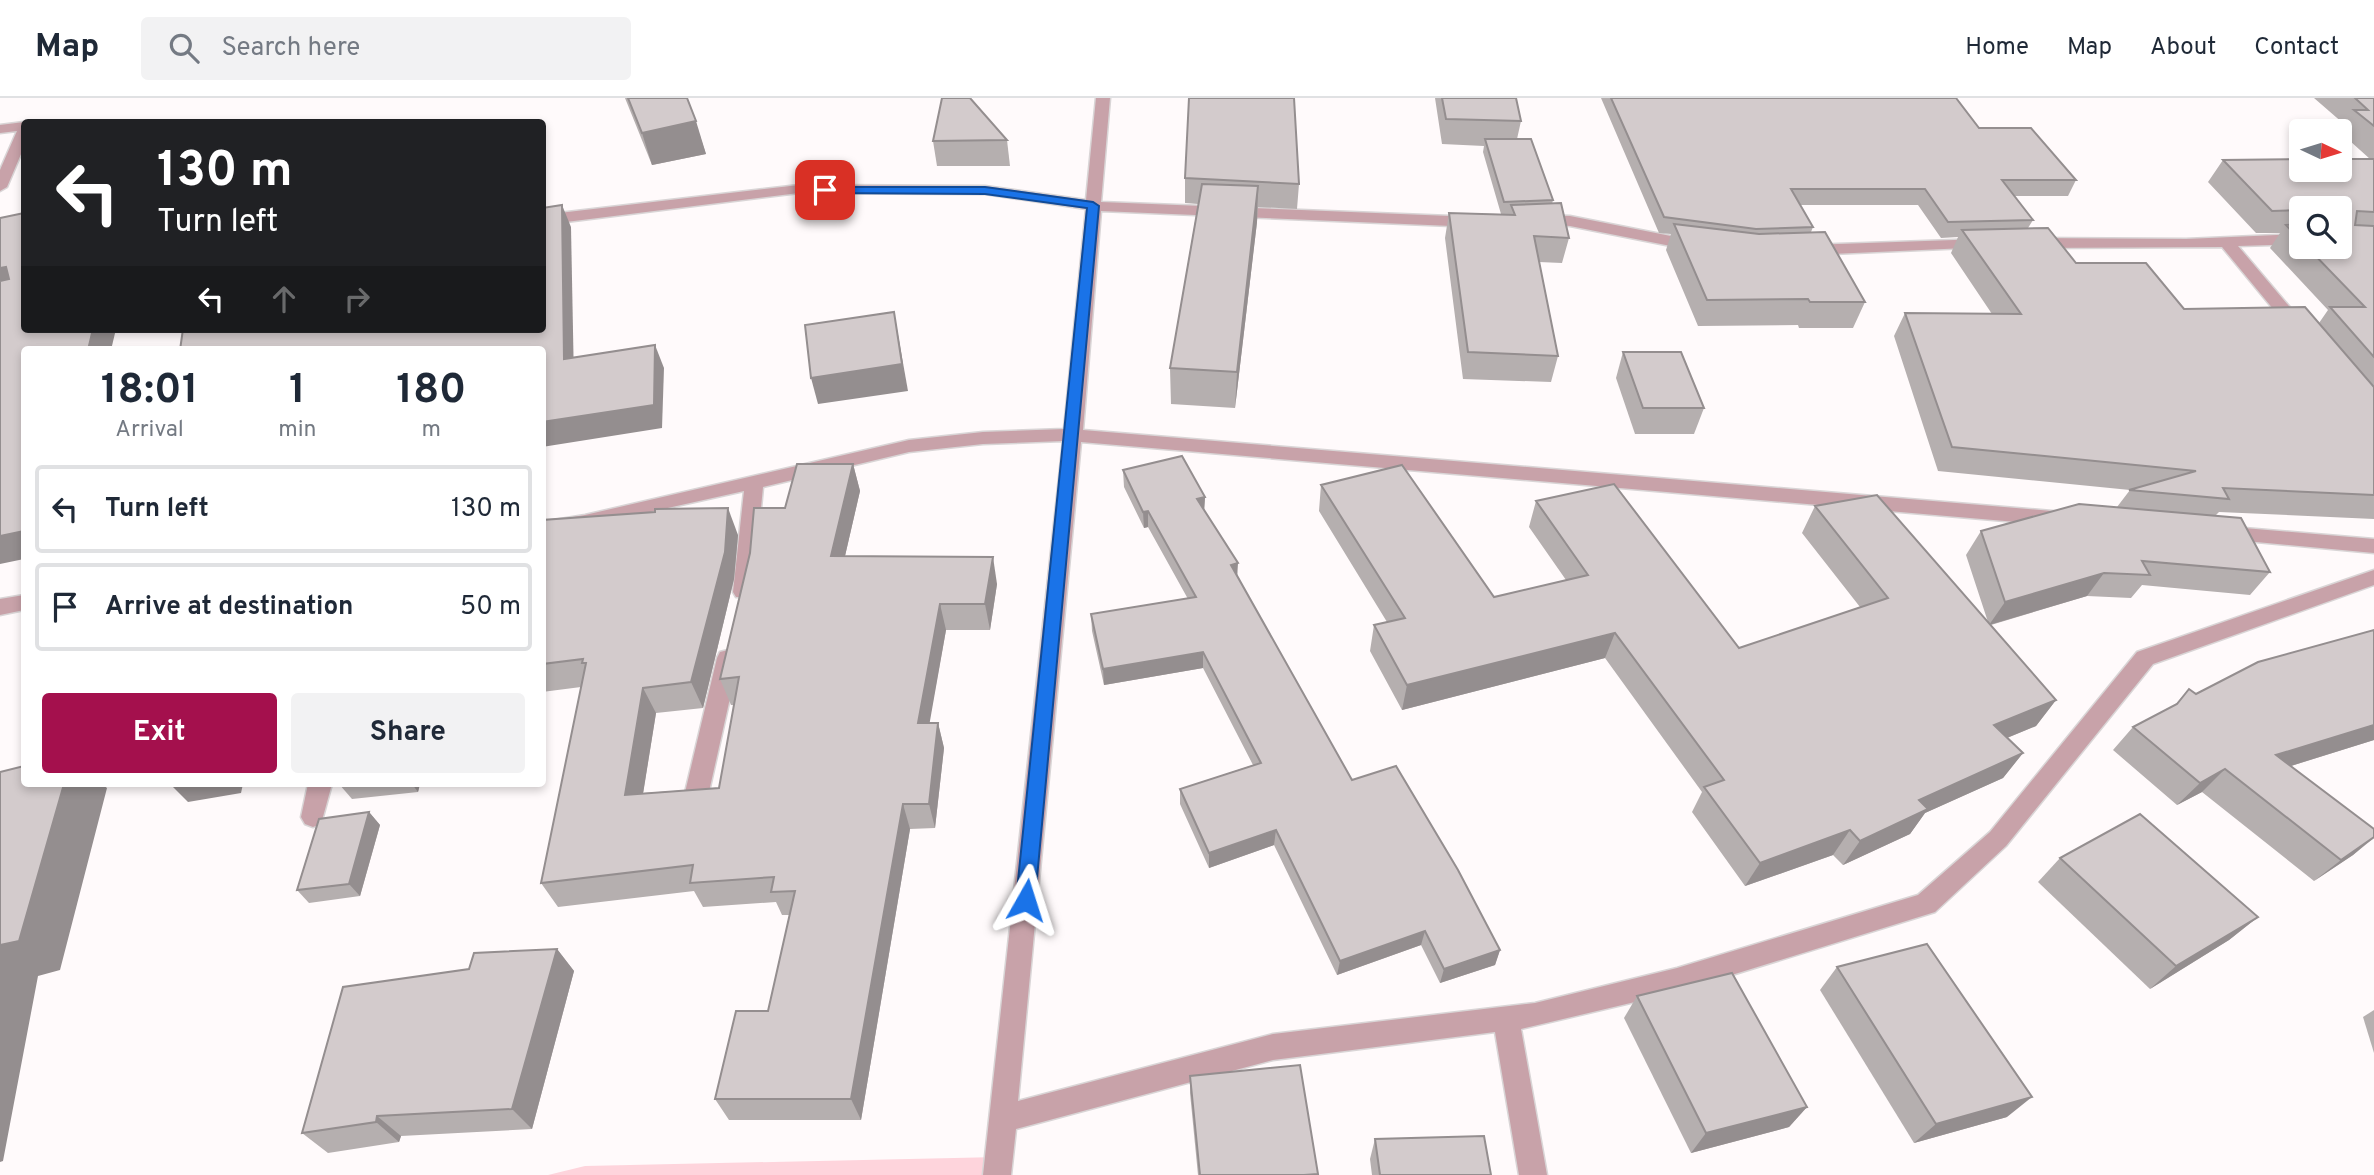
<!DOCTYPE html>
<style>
body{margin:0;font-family:Overpass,sans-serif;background:#f2f2f3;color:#1f2937;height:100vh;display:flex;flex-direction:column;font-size:26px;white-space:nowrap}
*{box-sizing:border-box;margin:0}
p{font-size:23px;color:#747a83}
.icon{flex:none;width:38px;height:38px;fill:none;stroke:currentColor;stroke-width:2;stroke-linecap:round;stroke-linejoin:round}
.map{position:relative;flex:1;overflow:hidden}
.drawer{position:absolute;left:21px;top:248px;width:525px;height:441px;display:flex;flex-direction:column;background:#fff;border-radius:7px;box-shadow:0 4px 10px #0003}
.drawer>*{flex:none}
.top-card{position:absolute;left:21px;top:21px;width:525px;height:214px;border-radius:7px;box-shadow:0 4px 10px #0003;background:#202124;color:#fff;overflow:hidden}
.needle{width:46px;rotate:94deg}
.controls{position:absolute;left:2289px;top:21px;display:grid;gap:14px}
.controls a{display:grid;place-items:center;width:63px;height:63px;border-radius:7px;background:#fff;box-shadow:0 4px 10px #0003;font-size:35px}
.pin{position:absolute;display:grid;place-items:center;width:60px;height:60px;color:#fff;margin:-30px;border-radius:14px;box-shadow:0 4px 10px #0006}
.me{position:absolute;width:77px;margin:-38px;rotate:6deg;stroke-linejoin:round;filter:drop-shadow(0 0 5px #0008)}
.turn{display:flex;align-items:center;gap:24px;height:147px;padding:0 21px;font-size:32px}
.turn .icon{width:91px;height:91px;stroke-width:2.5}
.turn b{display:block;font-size:49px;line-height:60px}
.lanes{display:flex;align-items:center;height:66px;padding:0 21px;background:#0003;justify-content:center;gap:35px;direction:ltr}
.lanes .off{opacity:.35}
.eta{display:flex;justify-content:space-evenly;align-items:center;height:119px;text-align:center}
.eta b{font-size:42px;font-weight:700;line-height:49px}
.button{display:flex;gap:14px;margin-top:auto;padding:14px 21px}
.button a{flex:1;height:80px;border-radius:7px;background:#a4104d;color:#fff;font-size:28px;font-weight:700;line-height:80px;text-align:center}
.button a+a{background:#f2f2f3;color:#1f2937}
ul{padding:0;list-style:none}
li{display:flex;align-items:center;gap:21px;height:88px;margin:0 14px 10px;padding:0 7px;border:4px solid #e0e1e3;border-radius:7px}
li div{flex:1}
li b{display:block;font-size:26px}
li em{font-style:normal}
header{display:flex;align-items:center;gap:42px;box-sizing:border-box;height:98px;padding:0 35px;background:#fff;border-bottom:2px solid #e0e1e3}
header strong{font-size:33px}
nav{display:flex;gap:38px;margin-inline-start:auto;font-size:24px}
.search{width:490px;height:63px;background:#f2f2f3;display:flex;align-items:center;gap:18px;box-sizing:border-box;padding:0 24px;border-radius:7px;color:#747a83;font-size:26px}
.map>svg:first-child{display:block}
</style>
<header>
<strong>Map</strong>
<div class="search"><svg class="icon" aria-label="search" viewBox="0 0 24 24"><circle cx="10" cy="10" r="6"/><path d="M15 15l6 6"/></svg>Search here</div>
<nav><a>Home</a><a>Map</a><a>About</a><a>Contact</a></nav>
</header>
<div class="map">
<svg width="2374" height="1077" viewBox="0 0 2374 1077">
<rect width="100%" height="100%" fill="#fffafb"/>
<path fill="#fed4dc" d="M999,1059L997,1077H548L585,1068Z"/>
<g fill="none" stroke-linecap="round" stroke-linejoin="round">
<g stroke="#d9d5d6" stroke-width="3">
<g id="minor">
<path d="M1096,0H1110L1101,104L1475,119L1483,124L1475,129L1101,113L1083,332L2064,414L2074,421L2064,428L1081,344L1018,1003L1273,936L1535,905L1677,870L1918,797L1990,734L2137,554L2374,472V487L2153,566L2006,748L1935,814L1677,894L1521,931L1547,1077H1519L1495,934L1273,962L1016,1031L1011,1077H983L1063,343L983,346L909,354L763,389L753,494L750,499H736L733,494L744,393L542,438V424L585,417L909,342L983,334L1064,331L1086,111L985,96L799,95L542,127V117L799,87L985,88L1086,102Z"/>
<path d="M24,24H27L24,49L7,89L0,93V72L17,33L0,35V27Z"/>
<path d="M1539,117L1570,118L1696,143L1704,148L1696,153L1570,128L1534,125L1531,122Z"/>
<path d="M2301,136V146L2238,148L2305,227L2307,231L2305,235H2293L2222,149L2033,150L2025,145L2033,140L2186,141Z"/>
<path d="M1983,141L1991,146L1989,149L1809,157L1801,152L1809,147Z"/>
<path d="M2221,428L2374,441V455L2214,440L2211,435L2214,430Z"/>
<path d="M24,497V512L0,517V501Z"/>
<path d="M728,552L736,554L739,560L706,707L702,714L694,717L686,714L682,707L717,560L720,554Z"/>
<path d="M308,686H332L321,726L313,729L305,726L301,719Z"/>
</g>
</g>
<use href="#minor" fill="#c8a2a9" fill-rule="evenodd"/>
</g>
<g fill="#b5afaf" fill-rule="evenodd">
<path d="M625,0H687L706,56L652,67Z"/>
<path d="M1435,0H1516L1521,23L1517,41L1553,102L1552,106L1569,140L1562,165L1539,164L1558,258L1551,284L1463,281L1445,140L1449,115L1501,116L1483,54L1484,48L1442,46Z"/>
<path d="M1601,0H1956L1979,30L2076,82L2068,98H2014L2033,122L2028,130L2076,165L2184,211L2319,225L2328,212L2270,150L2280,135H2256L2208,84L2223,62L2370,61L2340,34L2339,33L2344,26L2314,0H2374V421L2219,414L2215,418L2270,474L2250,497L2142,487L2131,500L2087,498L1991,527L2056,602L2036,628L2007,640L2023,655L2003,680L1925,715L1910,736L1843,767L1833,757L1745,788L1692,714L1702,694L1605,560L1402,612L1370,553L1374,527L1387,524L1319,413L1321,387L1494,499L1566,482L1529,429L1536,403L1739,550L1860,509L1802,435L1815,408L1988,524L1966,457L1981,433L2117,409L2130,392L1938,373L1894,238L1905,215L1992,216L1951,155L1958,139L1941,140L1918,107H1800L1813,129L1811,134L1865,204L1853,230H1799L1798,227L1698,228L1666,152L1671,136L1659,135ZM2301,110H2340V149H2301Z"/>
<path d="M1007,42L1010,68H937L933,43Z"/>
<path d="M1185,80L1299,86L1297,111L1258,109L1257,124L1235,310L1171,306L1170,270L1198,106L1185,105Z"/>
<path d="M1623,254L1704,310L1694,336H1635L1616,280Z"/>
<path d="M853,366L860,393L845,458L997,486L990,532H946L929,625H938L944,650L935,730L910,731L861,1022H729L715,1001L768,913L790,817H782L776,804L703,809L694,793L558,809L541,785L581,589L542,594V422L738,437L734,481L703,610L656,615L643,695L719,690L734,607H731L720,581L785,410Z"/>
<path d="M1123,372L1205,399L1204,412L1237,478L1352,682L1500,852L1495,867L1440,885L1421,847L1337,877L1274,747L1209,770L1180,706V691L1253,667L1203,570L1104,587L1092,533L1091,516L1188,501L1148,429L1144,430L1124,389Z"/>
<path d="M2374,532V642L2291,668L2374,731V740L2353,757L2314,783L2202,694L2177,707L2113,652L2133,629L2174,608L2189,591L2196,596Z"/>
<path d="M339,686H420L418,694L352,701Z"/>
<path d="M369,714L380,727L360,798L309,805L297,792Z"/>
<path d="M2060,760L2258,819L2229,842L2150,891L2038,784Z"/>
<path d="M557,851L574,873L532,1031L401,1038L399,1044L328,1055L302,1035L469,871Z"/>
<path d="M1837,869L2007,1019L1914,1045L1820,892Z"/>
<path d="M1637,898L1807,1009L1789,1029L1691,1055L1624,920Z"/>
<path d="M2374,912V955L2363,919Z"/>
<path d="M1190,978L1318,1076V1077H1198L1190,995Z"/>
<path d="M1375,1041L1491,1077H1372L1370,1061Z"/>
</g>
<g fill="#948e8f">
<path d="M696,23L706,56L652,67L642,35Z"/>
<path d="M1258,88L1257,124L1235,310L1237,274Z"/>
<path d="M562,107L571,129L574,284L564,261Z"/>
<path d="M6,169L24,191L0,196V170Z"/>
<path d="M894,214L908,293L818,306L811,280Z"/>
<path d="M93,231H116L111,252H88Z"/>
<path d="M655,247L664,270L662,330L542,349V324Z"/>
<path d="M853,366L860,393L839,484L831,458Z"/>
<path d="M1205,399L1204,415L1197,401Z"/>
<path d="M728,410L738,437L734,481L703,610L691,584Z"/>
<path d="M1148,413V429L1144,430L1143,414Z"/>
<path d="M24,433V461L0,466V438Z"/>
<path d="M993,459L997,486L990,532L985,506Z"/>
<path d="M1238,465L1237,482L1231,467Z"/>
<path d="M2104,475L2087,498L1989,527L2005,504Z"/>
<path d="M940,506L946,532L925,651L918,625Z"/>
<path d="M1615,535L1605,560L1402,612L1407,587Z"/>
<path d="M1203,554V570L1104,587L1103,571Z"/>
<path d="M643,590L656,615L639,721L625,697Z"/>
<path d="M2056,602L2036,628L1975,653L1994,627Z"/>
<path d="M938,625L944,650L935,730L929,706Z"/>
<path d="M2374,627V642L2252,680L2276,657Z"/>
<path d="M2023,655L2003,680L1925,715L1910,736L1843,767L1860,743L1919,702Z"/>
<path d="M2225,671L2202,694L2177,707L2200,685Z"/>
<path d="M64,686H102L107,690L60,872L38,878L3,1063L0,1064V847Z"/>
<path d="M170,686H243L241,695L188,704Z"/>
<path d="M412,686H420L418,694Z"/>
<path d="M903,706L910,731L861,1022L851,1001Z"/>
<path d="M369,714L380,727L360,798L349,786Z"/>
<path d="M1276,732L1274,747L1209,770V755Z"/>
<path d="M1850,732L1833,757L1745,788L1760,765Z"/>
<path d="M2374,739L2353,757L2314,783L2341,762Z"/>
<path d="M2258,819L2229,842L2150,891L2176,868Z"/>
<path d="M1425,833L1421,847L1337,877L1340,863Z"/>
<path d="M557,851L574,873L532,1031L512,1011Z"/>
<path d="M1500,852L1495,867L1440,885L1444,871Z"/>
<path d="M2032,999L2007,1019L1914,1045L1936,1026Z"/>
<path d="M1807,1009L1789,1029L1691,1055L1706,1035Z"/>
<path d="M377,1018L401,1038L399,1044L376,1024Z"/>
</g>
<g fill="#d3cbcc" stroke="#948e8f" stroke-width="2">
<path d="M628,0H687L696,23L642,35Z"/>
<path d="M942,0H970L1007,42L933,43Z"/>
<path d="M1189,0H1294L1299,86L1185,80Z"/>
<path d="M1442,0H1516L1521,23L1446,21Z"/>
<path d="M1611,0H1956L1979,30H2031L2076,82H2002L2033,122L1948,124L1925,91H1791L1813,129L1756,131L1664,119Z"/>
<path d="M2355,0H2374V28L2354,12H2368Z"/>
<path d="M1485,41H1531L1553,102L1504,104Z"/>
<path d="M2301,61V72H2340V61H2374V114L2357,113L2355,127L2374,128V259L2330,209H2365L2307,149H2340V110H2301V112L2272,113L2223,62Z"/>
<path d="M1202,86L1258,88L1237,274L1170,270Z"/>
<path d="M1561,105L1569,140L1534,138L1558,258L1468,254L1449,115L1515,117L1511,107Z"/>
<path d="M562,107L564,261L655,247L654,307L542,324V252H180L183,231H542V110Z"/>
<path d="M24,115V231H93L88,252H24V433L0,438V183L9,181L6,169L0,170V120Z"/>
<path d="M1674,126L1759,136L1825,134L1865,204H1810L1808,201L1707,202Z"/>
<path d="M2301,126V143L2286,127Z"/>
<path d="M2048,130L2076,165H2146L2184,211L2305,209L2374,289V397L2223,390L2229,401L2129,392L2196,373L1952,349L1905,215L2021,216L1962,132Z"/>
<path d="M894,214L902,266L811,280L805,227Z"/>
<path d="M1623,254H1681L1704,310H1643Z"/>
<path d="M1182,358L1205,399L1197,401L1238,465L1231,467L1352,682L1396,668L1458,772L1500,852L1444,871L1425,833L1340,863L1276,732L1209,755L1180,691L1261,665L1203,554L1103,571L1091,516L1196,499L1148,413L1143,414L1123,372Z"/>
<path d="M797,366H853L831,458L993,459L985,506H940L918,625H938L929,706H903L851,1001H715L736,913H768L795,793L771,794L774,779L690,785L693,767L541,785L586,565H582L583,561L542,566V422L655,414V411L728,410L725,454L691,584L643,590L625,697L719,690L739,579L720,581L750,455L754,410H785Z"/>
<path d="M1402,367L1494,499L1588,477L1536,403L1614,386L1739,550L1888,500L1815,408L1877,397L2056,602L1994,627L2023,655L1919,702L1928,711L1860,743L1850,732L1760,765L1704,689L1724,682L1615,535L1407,587L1374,527L1405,520L1321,387Z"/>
<path d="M2079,406L2241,420L2270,474L2142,463L2150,477L2104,475L2005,504L1981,433Z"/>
<path d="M2374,532V627L2276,657L2374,731V739L2341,762L2225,671L2200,685L2133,629L2177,606L2189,591L2196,596L2258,564Z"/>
<path d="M24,668V686H64L19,843L0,847V674Z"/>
<path d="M369,714L349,786L297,792L319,721Z"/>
<path d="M2140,716L2258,819L2176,868L2060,760Z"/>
<path d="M1927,846L2032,999L1936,1026L1837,869Z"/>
<path d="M557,851L512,1011L377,1018L376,1024L302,1035L343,889L469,871L474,855Z"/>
<path d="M1732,875L1807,1009L1706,1035L1637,898Z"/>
<path d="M1300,967L1318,1076L1304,1077H1200L1190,978Z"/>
<path d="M1484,1038L1491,1077H1380L1375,1041Z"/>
</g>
<path fill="#1a73e8" stroke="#114b97" stroke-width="2" d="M821,89H985L1093,104L1099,108L1035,802L1032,808L1026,810L1019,808L1016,802L1087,110L985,96L825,95L820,92Z"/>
</svg>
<div class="controls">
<a><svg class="needle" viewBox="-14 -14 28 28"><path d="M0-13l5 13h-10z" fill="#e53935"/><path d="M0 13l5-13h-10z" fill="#747a83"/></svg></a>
<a><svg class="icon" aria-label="search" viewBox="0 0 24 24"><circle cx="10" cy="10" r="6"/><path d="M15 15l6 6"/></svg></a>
</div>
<div class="pin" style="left:825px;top:92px;background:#d93025"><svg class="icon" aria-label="arrive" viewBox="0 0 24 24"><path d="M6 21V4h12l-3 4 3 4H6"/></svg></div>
<svg class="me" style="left:1026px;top:802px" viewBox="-20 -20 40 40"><path d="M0-17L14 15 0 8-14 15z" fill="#1a73e8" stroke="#fff" stroke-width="4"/></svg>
<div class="top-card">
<div class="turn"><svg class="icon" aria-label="left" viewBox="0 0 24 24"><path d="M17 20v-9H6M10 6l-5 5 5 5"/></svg><div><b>130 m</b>Turn left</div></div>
<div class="lanes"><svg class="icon" aria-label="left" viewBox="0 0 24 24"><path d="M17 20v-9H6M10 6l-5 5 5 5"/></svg><svg class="icon off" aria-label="ahead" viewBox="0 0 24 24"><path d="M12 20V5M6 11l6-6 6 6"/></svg><svg class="icon off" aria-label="right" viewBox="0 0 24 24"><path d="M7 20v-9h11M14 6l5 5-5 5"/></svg></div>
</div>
<section class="drawer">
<div class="eta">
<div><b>18:01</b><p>Arrival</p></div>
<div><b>1</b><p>min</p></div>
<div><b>180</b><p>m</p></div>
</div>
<ul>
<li><svg class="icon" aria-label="left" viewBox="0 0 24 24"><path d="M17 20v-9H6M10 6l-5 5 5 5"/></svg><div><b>Turn left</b></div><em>130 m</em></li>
<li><svg class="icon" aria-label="arrive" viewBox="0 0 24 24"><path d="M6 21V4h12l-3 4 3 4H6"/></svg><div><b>Arrive at destination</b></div><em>50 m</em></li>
</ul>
<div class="button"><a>Exit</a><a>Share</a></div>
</section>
</div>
